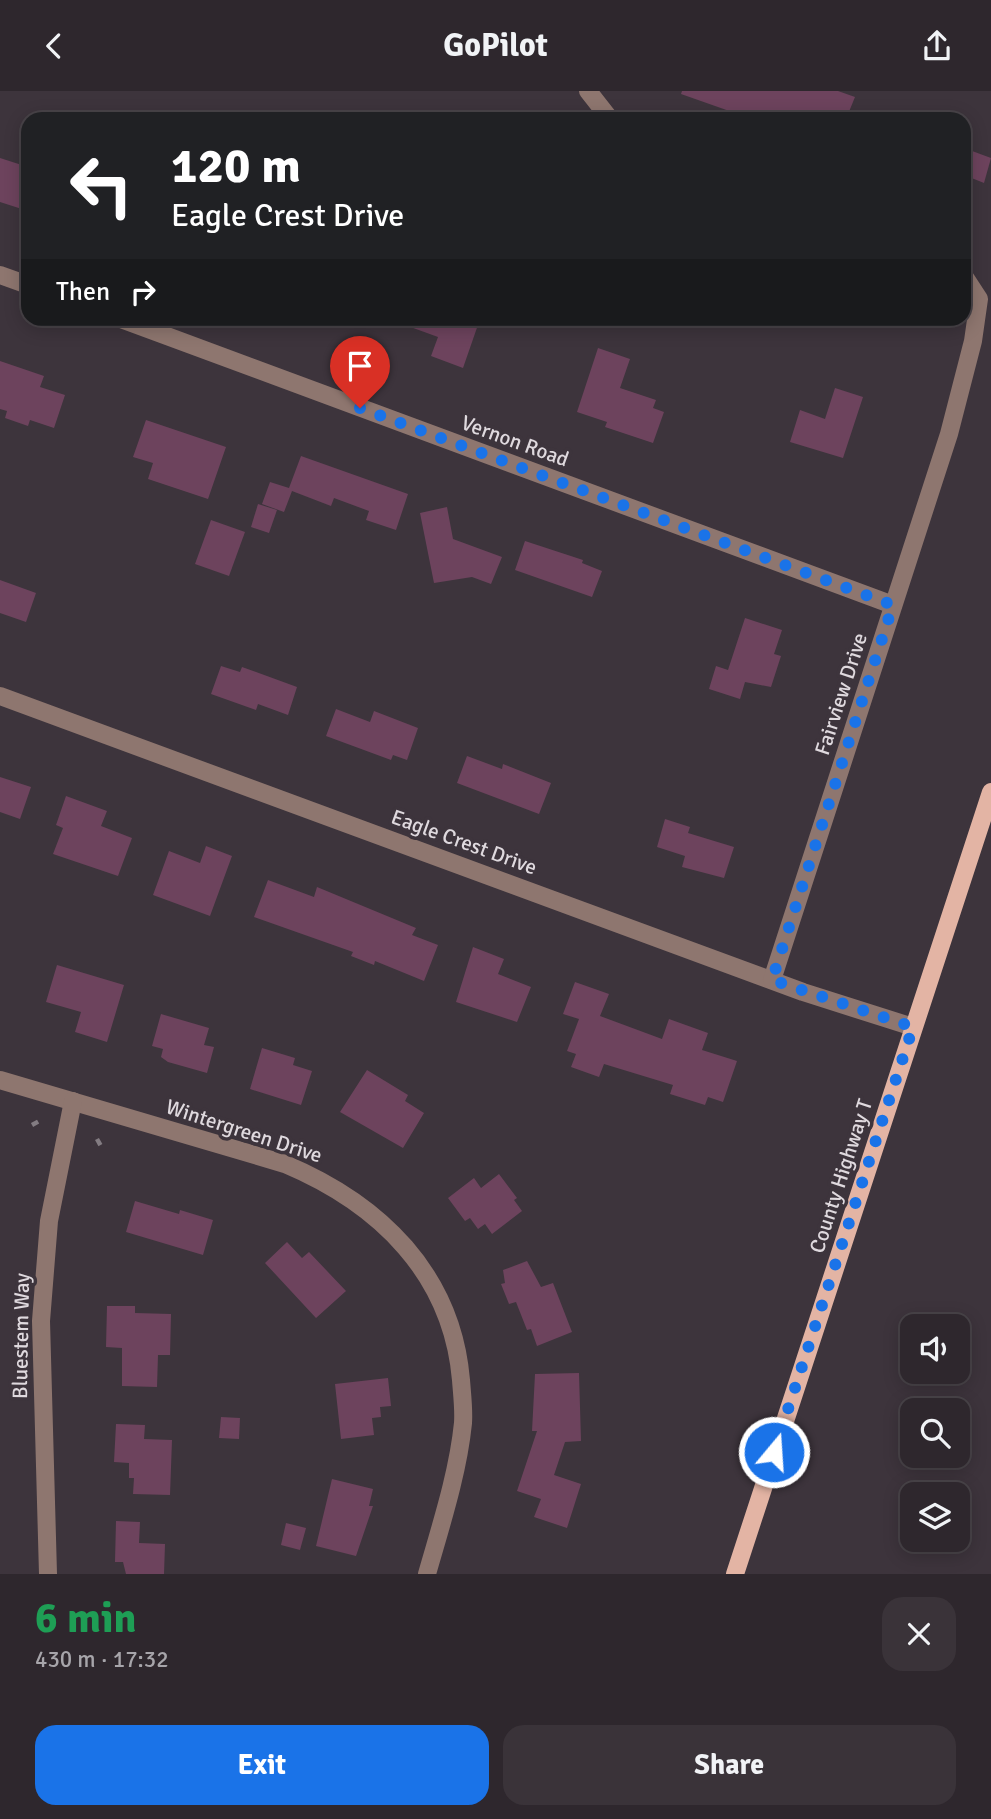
<!DOCTYPE html>
<meta charset="utf-8">
<style>
body{margin:0;font-family:Signika,sans-serif;background:#3a3339;color:#f1f3f6;height:100vh;display:flex;flex-direction:column;font-size:26px;white-space:nowrap}
*{box-sizing:border-box;margin:0}
p{font-size:23px;color:#a7a5aa}
.icon{flex:none;width:38px;height:38px;fill:none;stroke:currentColor;stroke-width:2;stroke-linecap:round;stroke-linejoin:round}
.map{position:relative;height:1483px;overflow:hidden}
.panel{display:flex;flex-direction:column;background:#2e272d;flex:1}
.panel>*{flex:none}
.guide{position:absolute;left:21px;top:21px;width:950px;height:214px;border-radius:21px;box-shadow:0 4px 18px #0003,0 0 0 2px #494449;background:#202124;color:#fff;overflow:hidden}
.fabs{position:absolute;left:900px;top:1223px;display:grid;gap:14px}
.fabs a{display:grid;place-items:center;width:70px;height:70px;border-radius:14px;background:#2e272d;box-shadow:0 4px 18px #0003,0 0 0 2px #494449;font-size:35px}
.pin{position:absolute;display:grid;place-items:center;width:60px;height:60px;color:#fff;margin:-72px -30px;border-radius:50% 50% 50% 0;rotate:-45deg;box-shadow:0 0 7px #0007}
.pin .icon{rotate:45deg}
.me{position:absolute;width:77px;margin:-38px;rotate:18deg;stroke-linejoin:round;filter:drop-shadow(0 0 5px #0008)}
.turn{display:flex;align-items:center;gap:24px;height:147px;padding:0 35px;font-size:32px}
.turn .icon{width:91px;height:91px;stroke-width:2.5}
.turn b{display:block;font-size:49px;line-height:60px}
.then{display:flex;align-items:center;height:66px;padding:0 35px;background:#0003;gap:14px;font-size:26px}
.round{display:grid;place-items:center;flex:none;width:74px;height:74px;border-radius:21px;background:#3a3339}
.overview{display:flex;align-items:center;justify-content:space-between;height:119px;padding:0 35px}
h1{font-size:42px;font-weight:700;line-height:52px;color:#1e9e55}
.primary-button{display:flex;gap:14px;margin-top:auto;padding:14px 35px}
.primary-button a{flex:1;height:80px;border-radius:21px;background:#1a73e8;color:#fff;font-size:28px;font-weight:700;line-height:80px;text-align:center}
.primary-button a+a{background:#3a3339;color:#f1f3f6}
header{display:flex;justify-content:space-between;align-items:center;height:91px;padding:0 35px;background:#2e272d;font-size:32px;font-weight:700}
.map>svg:first-child{display:block}
</style>
<header><svg class="icon" aria-label="back" viewBox="0 0 24 24"><path d="M15 5l-7 7 7 7"/></svg>GoPilot<svg class="icon" aria-label="share" viewBox="0 0 24 24"><path d="M12 15V3M7 8l5-5 5 5M5 13v7h14v-7"/></svg></header>
<div class="map">
<svg width="991" height="1483" viewBox="0 0 991 1483">
<rect width="100%" height="100%" fill="#3d343c"/>
<g fill="#6d435d">
<path d="M682,0H838L855,6L846,28H752L681,3Z"/>
<path d="M964,57L991,67L984,92L964,84Z"/>
<path d="M0,67L28,76V120L0,111Z"/>
<path d="M395,228H480L463,277L431,265L438,246L394,230Z"/>
<path d="M598,257L630,268L620,297L656,309L653,317L664,321L653,352L605,336L607,331L577,321Z"/>
<path d="M0,270L44,285L40,296L65,304L54,337L30,329L28,335L5,327L7,320L0,318Z"/>
<path d="M835,297L863,306L843,367L790,351L800,319L825,328Z"/>
<path d="M146,329L226,356L208,408L148,388L153,372L133,366Z"/>
<path d="M301,365L408,403L396,439L366,429L369,420L334,407L331,415L292,400L284,421L262,413L270,391L289,397Z"/>
<path d="M258,413L277,419L269,442L251,436Z"/>
<path d="M447,416L453,448L502,466L491,493L472,486L434,492L420,422Z"/>
<path d="M211,429L245,441L229,485L195,473Z"/>
<path d="M525,450L583,469L582,472L602,480L592,506L515,479Z"/>
<path d="M0,489L36,502L26,531L0,522Z"/>
<path d="M745,527L782,539L774,563L781,565L771,596L745,591L740,608L709,598L716,575L728,579Z"/>
<path d="M221,575L240,581L242,576L297,596L288,624L258,613L256,619L211,603Z"/>
<path d="M336,618L370,631L374,620L418,637L407,669L393,664L391,669L326,645Z"/>
<path d="M467,665L502,678L503,673L551,692L539,723L457,692Z"/>
<path d="M0,686L31,696L20,728L0,721Z"/>
<path d="M66,705L107,720L101,735L132,747L118,785L53,763L63,737L56,734Z"/>
<path d="M665,728L690,736L688,742L734,756L724,787L682,776L685,765L657,756Z"/>
<path d="M206,755L232,765L210,825L153,804L169,760L200,772Z"/>
<path d="M268,789L314,806L317,796L416,837L412,844L438,854L424,890L375,870L374,874L351,865L353,861L254,826Z"/>
<path d="M473,856L504,868L498,883L531,896L517,931L456,911Z"/>
<path d="M57,874L124,894L107,951L75,941L81,921L46,911Z"/>
<path d="M575,891L609,903L600,925L662,948L669,928L708,942L702,959L737,970L723,1011L708,1006L705,1014L670,1003L673,994L604,973L599,986L571,976L576,963L567,960L579,928L563,923Z"/>
<path d="M161,923L209,937L204,954L214,956L207,982L168,971L161,966L163,958L152,955Z"/>
<path d="M262,957L295,967L293,974L312,980L301,1014L250,998Z"/>
<path d="M367,979L408,1004L405,1010L424,1022L403,1057L340,1021Z"/>
<path d="M499,1083L517,1107L514,1109L522,1120L492,1143L485,1133L478,1138L470,1127L465,1130L448,1107L474,1087L481,1097Z"/>
<path d="M135,1110L179,1123L180,1119L213,1129L203,1164L126,1141Z"/>
<path d="M287,1151L302,1167L309,1161L346,1200L316,1227L265,1172Z"/>
<path d="M527,1170L541,1196L553,1192L572,1241L537,1255L531,1238L527,1239L516,1211L509,1213L501,1193L505,1192L503,1179Z"/>
<path d="M107,1215H135V1222L171,1223L170,1264H158L157,1296L122,1295V1257L106,1256Z"/>
<path d="M579,1282L581,1350L565,1351L554,1384L581,1393L567,1437L534,1426L541,1408L517,1400L537,1340H532L535,1283Z"/>
<path d="M388,1287L391,1315L380,1316L381,1326L372,1327L374,1344L341,1348L335,1293Z"/>
<path d="M221,1326L240,1327L239,1348L219,1347Z"/>
<path d="M116,1333L145,1334L144,1348L172,1349L170,1404L133,1403L134,1387H129V1372L114,1371Z"/>
<path d="M332,1388L373,1398L369,1415H373L356,1465L316,1455Z"/>
<path d="M116,1430L140,1431L139,1452L165,1453L164,1483H126L123,1471H115Z"/>
<path d="M286,1432L306,1437L300,1459L281,1454Z"/>
</g>
<g fill="none" stroke-linecap="round" stroke-linejoin="round">
<g stroke="#837c82" stroke-width="4.5" stroke-dasharray="7 3.5" stroke-linecap="butt">
<path d="M32,1034L41,1029"/>
<path d="M97,1048L102,1057"/>
</g>
<g stroke="#8e766f" stroke-width="18">
<path d="M588,0L610,28"/>
<path d="M0,184L28,194"/>
<path d="M121,228L893,514"/>
<path d="M0,605L803,901L913,936"/>
<path d="M772,889L949,343L973,250L979,208L964,185"/>
<path d="M0,989L285,1073C380,1113 452,1183 461,1289C462,1303 464,1318 463,1332C458,1382 441,1434 427,1483"/>
<path d="M48,1483L41,1230L49,1130L73,1010"/>
</g>
<path stroke="#e3b4a4" stroke-width="18" d="M735,1483L991,701"/>
</g>
<g fill="none" stroke-linecap="round" stroke-linejoin="round">
<path stroke="#1a73e8" stroke-width="12" stroke-dasharray="0 21.6" d="M360,317L893,514L772,889L913,936L774,1361"/>
</g>
<g text-anchor="middle" dominant-baseline="central" stroke-width="7" stroke-linejoin="round" paint-order="stroke">
<g font-size="21" fill="#dfd9de" stroke="#3d343c">
<text transform="translate(515 350) rotate(20)">Vernon Road</text>
<text transform="translate(841 603) rotate(-72)">Fairview Drive</text>
<text transform="translate(464 751) rotate(20)">Eagle Crest Drive</text>
<text transform="translate(244 1040) rotate(18)">Wintergreen Drive</text>
<text transform="translate(841 1085) rotate(-72)">County Highway T</text>
<text transform="translate(21 1245) rotate(-89)">Bluestem Way</text>
</g>
</g>
</svg>
<div class="fabs">
<a><svg class="icon" aria-label="sound" viewBox="0 0 24 24"><path d="M4 9h4l5-4v14l-5-4H4zM17 9q2 3 0 6"/></svg></a>
<a><svg class="icon" aria-label="search" viewBox="0 0 24 24"><circle cx="10" cy="10" r="6"/><path d="M15 15l6 6"/></svg></a>
<a><svg class="icon" aria-label="layers" viewBox="0 0 24 24"><path d="M12 4l9 5-9 5-9-5zM3 14l9 5 9-5"/></svg></a>
</div>
<div class="pin" style="left:360px;top:317px;background:#d93025"><svg class="icon" aria-label="arrive" viewBox="0 0 24 24"><path d="M6 21V4h12l-3 4 3 4H6"/></svg></div>
<svg class="me" style="left:774px;top:1361px" viewBox="-20 -20 40 40"><circle r="17" fill="#1a73e8" stroke="#fff" stroke-width="3"/><path d="M0-11L8 9 0 5-8 9z" fill="#fff"/></svg>
<div class="guide">
<div class="turn"><svg class="icon" aria-label="left" viewBox="0 0 24 24"><path d="M17 20v-9H6M10 6l-5 5 5 5"/></svg><div><b>120 m</b>Eagle Crest Drive</div></div>
<div class="then">Then<svg class="icon" aria-label="right" viewBox="0 0 24 24"><path d="M7 20v-9h11M14 6l5 5-5 5"/></svg></div>
</div>
</div>
<section class="panel">
<div class="overview"><div><h1>6 min</h1><p>430 m · 17:32</p></div><a class="round"><svg class="icon" aria-label="close" viewBox="0 0 24 24"><path d="M6 6l12 12M18 6L6 18"/></svg></a></div>
<div class="primary-button"><a>Exit</a><a>Share</a></div>
</section>
